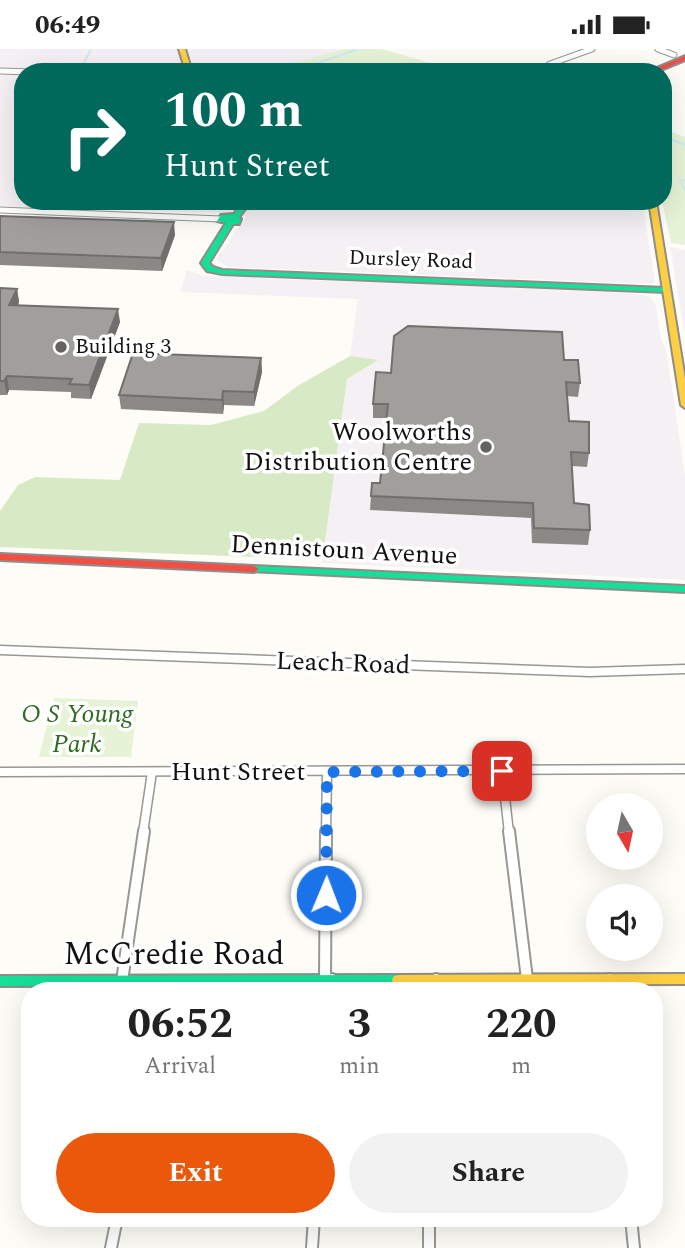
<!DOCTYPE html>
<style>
body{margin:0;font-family:Spectral,serif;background:#f2f2f2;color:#222;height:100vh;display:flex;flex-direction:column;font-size:26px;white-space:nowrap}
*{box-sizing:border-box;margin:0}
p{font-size:23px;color:#767676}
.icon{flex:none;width:38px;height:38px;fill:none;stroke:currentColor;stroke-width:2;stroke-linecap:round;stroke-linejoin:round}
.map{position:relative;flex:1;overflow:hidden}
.panel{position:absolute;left:21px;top:933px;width:642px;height:245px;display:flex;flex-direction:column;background:#fff;border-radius:28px;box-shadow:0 7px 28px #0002}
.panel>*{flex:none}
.top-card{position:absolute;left:14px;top:14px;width:658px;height:147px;border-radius:28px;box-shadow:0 7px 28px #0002;background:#00695c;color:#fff;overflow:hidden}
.needle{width:46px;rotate:171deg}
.controls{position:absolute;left:586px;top:744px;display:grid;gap:14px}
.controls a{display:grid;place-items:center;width:77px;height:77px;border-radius:50%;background:#fff;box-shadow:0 7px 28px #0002;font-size:35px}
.pin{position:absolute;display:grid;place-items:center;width:60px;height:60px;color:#fff;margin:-30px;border-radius:14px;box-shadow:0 4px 10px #0006}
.me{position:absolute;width:77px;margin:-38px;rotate:1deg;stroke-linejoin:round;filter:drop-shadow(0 0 5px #0008)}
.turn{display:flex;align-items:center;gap:24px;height:147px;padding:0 35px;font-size:32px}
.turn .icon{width:91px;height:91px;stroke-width:2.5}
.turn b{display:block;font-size:49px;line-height:60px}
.eta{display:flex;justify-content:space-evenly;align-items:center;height:119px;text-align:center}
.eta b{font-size:42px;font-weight:700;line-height:49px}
.action{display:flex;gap:14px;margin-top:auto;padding:14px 35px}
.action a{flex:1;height:80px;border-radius:42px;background:#ea580c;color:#fff;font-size:28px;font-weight:700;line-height:80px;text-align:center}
.action a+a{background:#f2f2f2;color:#222}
.status{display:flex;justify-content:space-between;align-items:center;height:49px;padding:0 35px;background:#fff;direction:ltr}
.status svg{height:19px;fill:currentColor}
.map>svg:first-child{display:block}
</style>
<div class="status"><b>06:49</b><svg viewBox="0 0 49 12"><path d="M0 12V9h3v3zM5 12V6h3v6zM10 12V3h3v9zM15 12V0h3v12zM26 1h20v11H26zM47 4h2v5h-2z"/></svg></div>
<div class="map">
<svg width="685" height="1199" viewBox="0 0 685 1199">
<rect width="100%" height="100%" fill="#fdfcf7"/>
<g fill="#f5f0f3">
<path d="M0,0H344L284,17L302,23H23V152H642L655,233L651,235L227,218L216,210L246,168L223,164L0,157Z"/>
<path d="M670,198L685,201V284L684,280Z"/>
<path d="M187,221L204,227L631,244L651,248L655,254L661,292L666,300L685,426V531L322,514L358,250L180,243Z"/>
</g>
<g fill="#e7f3d7">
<path d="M344,0H382L461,23H302L283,17Z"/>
<path d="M663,74L669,82L685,88V196L671,194L662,152Z"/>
<path d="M54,649L138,652L131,708H39Z"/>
</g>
<path fill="#d8eac5" d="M350,307L378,311L347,330L324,500L279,509L0,498V462L18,436L35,428L120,431L139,374L211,376L264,362L299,336Z"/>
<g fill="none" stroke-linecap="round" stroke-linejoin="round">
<g stroke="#cde8f7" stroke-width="2">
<path d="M86,21L82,18L91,0"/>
<path d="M333,23L309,17L358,0"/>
<path d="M663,92L671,90L685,96"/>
<path d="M685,131L680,132L685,140"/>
</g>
<g stroke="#979795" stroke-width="7">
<g id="street-far2">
<path d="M658,0L674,6"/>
<path d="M0,22L32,23"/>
<path d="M540,23L550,15L592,0"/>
<path d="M0,161L221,170"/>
</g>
</g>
<g stroke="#979795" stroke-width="11">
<g id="street-far1">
<path d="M0,601L590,623L685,620"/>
<path d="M502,722L509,784"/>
<path d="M0,723L685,720"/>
<path d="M143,784L152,723"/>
<path d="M326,784L327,723"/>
</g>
</g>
<g stroke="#979795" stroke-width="14">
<g id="street">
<path d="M509,782L527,930"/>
<path d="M325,930L326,782"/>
<path d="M610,930L611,942"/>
<path d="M122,932L144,782"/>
<path d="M331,942L332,930"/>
<path d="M435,942L436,930"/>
<path d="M429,1169V1199"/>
<path d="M631,1169L634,1199"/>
<path d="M111,1199L117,1169"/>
<path d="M312,1199L314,1169"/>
</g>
</g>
<g stroke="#8e8d8b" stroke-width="4">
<g id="fast">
<path d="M244,152H251L239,168L241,170L239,175H233L209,214L213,218L222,221L666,239L670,241L666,243L222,225L207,222L201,214L226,174L217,172L221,166L234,165Z"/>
<path d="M254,517L685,537V543L251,522L249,520L251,518Z"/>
<path d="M399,926L404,927L406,931L404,935L399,936L0,937V927Z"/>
</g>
</g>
<g stroke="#8e8d8b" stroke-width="4">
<g id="slow">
<path d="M179,0H185L192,23H186Z"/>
<path d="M649,152H656L685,330V359L681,356Z"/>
<path d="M685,925V935L399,936L394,935L392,931L394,927L399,926Z"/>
</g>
</g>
<g stroke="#8e8d8b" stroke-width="4">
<g id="jam">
<path d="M685,7V11L656,23H647Z"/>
<path d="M0,505L254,517L259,520L254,523L0,511Z"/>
</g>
</g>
<use href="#street-far2" stroke="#fffffe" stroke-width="5"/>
<use href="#street-far1" stroke="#fffffe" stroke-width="8"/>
<use href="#street" stroke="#fffffe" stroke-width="10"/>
<use href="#fast" fill="#16e098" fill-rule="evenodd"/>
<use href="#slow" fill="#ffcf43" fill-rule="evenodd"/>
<use href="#jam" fill="#f24e42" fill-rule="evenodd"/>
</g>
<g fill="#8a8986">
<path d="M0,167L175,186L162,222L0,216Z"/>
<path d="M0,239L17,240L19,253L18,256L120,273L91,350L71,349V343L9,341L7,346H0Z"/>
<path d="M261,309L262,323L254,357L224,356L223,365L121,360L119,346Z"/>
<path d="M564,311L580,334L578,348L567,347L569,372L589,404L587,418L572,417L574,454L590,481L588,496L532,494L531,469L370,461L371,447L380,434L387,369H373V355L391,324Z"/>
</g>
<g fill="#716f6d">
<path d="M174,173L175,186L162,222L161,209Z"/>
<path d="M17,240L19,253L12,269L9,256Z"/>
<path d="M118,260L120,273L91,350L89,336Z"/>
<path d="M261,309L262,323L254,357V343Z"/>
<path d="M7,327L9,341L7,346L4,332Z"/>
<path d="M223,342L224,356L223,365L222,351Z"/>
</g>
<g fill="#a19f9c" stroke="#716f6d" stroke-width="2">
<path d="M0,167L174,173L161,209L0,203Z"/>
<path d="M0,239L17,240L9,256L118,260L89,336L69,335L72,330L7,327L4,332H0Z"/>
<path d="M408,277L562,283L564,311H578L580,334L566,333L569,372L589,373V404L571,403L574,454L589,456L590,481L534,479L533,454L371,447L372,434H380L388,355H373L376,323L391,324L394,287Z"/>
<path d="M133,304L261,309L254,343L223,342L222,351L119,346Z"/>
</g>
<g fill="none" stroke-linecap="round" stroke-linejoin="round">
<path stroke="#1a73e8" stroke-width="12" stroke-dasharray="0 21.6" d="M326,846L327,723L502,722"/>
</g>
<g fill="#646362" stroke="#fff" stroke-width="2.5">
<circle cx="61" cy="298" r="7"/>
<circle cx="486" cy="398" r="7"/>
</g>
<g text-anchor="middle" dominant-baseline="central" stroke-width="7" stroke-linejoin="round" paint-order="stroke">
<g font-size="21" fill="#111" stroke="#fff">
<text transform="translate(411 211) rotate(2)">Dursley Road</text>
</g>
<g font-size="21" fill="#111" stroke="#fff" text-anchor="start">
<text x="75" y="298">Building 3</text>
</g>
<g font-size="26" fill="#111" stroke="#fff" text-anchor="end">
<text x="472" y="383">Woolworths<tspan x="472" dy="30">Distribution Centre</tspan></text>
</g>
<g font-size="26" fill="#111" stroke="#fff">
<text transform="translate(344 501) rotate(3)">Dennistoun Avenue</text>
<text transform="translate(343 614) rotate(2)">Leach Road</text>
<text x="238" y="723">Hunt Street</text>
</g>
<g font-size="26" font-style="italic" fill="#2f6b1f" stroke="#fff">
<text x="77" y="665">O S Young<tspan x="77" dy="30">Park</tspan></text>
</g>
<g font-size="32" fill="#111" stroke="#fff">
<text x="174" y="905">McCredie Road</text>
</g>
</g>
</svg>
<div class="controls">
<a><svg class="needle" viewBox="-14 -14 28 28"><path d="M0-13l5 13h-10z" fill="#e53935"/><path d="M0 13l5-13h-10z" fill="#767676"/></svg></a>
<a><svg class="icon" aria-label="sound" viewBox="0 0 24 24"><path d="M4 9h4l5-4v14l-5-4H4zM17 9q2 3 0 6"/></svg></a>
</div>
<div class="pin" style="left:502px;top:722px;background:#d93025"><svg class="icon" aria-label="arrive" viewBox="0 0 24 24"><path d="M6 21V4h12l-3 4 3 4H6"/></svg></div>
<svg class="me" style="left:326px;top:846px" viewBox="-20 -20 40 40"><circle r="17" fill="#1a73e8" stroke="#fff" stroke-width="3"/><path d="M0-11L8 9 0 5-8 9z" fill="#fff"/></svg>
<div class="top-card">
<div class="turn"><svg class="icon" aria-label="right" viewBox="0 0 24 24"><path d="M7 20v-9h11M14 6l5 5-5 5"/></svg><div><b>100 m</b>Hunt Street</div></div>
</div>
<section class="panel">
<div class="eta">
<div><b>06:52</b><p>Arrival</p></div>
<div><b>3</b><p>min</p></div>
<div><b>220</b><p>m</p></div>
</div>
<div class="action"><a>Exit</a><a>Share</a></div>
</section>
</div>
